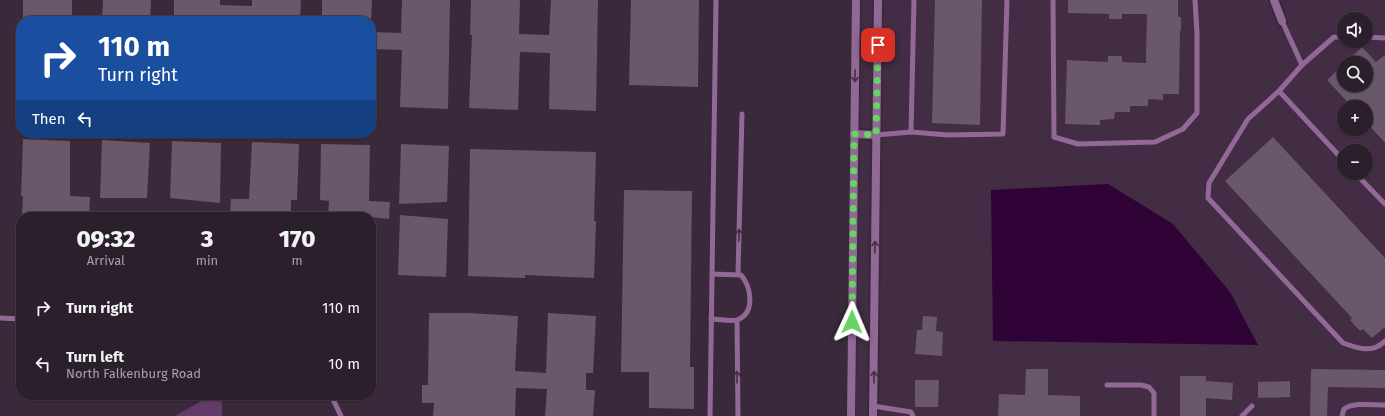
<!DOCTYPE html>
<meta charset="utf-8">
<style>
body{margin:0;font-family:"Fira Sans",sans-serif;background:#372c38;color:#f1f3f6;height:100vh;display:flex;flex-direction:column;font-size:15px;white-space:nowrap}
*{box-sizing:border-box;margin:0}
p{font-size:13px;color:#a6a2a9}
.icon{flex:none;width:22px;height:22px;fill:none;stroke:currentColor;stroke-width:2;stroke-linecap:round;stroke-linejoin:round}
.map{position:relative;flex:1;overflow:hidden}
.details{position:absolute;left:16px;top:212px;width:360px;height:188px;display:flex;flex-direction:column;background:#2b1f2c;border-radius:16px;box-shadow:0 1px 3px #0004,0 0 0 1px #473d48}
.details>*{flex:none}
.hud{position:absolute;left:16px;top:16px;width:360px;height:122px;border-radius:16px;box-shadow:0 1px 3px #0004,0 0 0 1px #473d48;background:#1a4fa0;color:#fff;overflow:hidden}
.fabs{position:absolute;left:1337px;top:12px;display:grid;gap:8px}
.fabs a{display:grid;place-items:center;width:36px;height:36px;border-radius:50%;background:#2b1f2c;box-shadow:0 1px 3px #0004,0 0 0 1px #473d48;font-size:20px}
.pin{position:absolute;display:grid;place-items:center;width:34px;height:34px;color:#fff;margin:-17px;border-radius:8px;box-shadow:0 2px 6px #0006}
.me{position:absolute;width:44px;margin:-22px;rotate:1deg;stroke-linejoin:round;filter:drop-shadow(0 0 3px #0008)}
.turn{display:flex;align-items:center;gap:14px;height:84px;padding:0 16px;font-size:18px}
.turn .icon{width:52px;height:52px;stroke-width:2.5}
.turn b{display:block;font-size:28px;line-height:34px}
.then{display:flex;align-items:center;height:38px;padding:0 16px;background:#0003;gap:8px;font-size:15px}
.eta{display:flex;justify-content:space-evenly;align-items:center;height:68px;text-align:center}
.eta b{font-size:24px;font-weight:800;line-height:28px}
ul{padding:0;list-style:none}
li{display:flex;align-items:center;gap:12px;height:56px;padding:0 16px}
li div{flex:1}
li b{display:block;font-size:15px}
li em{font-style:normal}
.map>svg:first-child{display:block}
</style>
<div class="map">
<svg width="1385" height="416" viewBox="0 0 1385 416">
<rect width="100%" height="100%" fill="#39293a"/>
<g fill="#422d44" fill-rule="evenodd">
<path d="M862,0H872L871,128H860Z"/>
<path d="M884,0H1268L1278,29L1289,24L1281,0H1385V416H879ZM1344,19H1366V41H1344ZM1344,63H1366V85H1344ZM1344,107H1366V129H1344ZM1344,151H1366V173H1344ZM1108,184L1173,224L1230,292Z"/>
<path d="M860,141L870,142L867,416H856Z"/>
</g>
<path fill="#633b68" d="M212,395H222V416H175Z"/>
<path fill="#300336" d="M1108,184L1173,224L1230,292L1258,345L993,341L991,190Z"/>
<g fill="#69576b">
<rect x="23" y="0" width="49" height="21"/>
<path d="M103,0H151L150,21H102Z"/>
<path d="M174,0H220V5L252,6V0H301L300,21H174Z"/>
<path d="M322,0H372L371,21H322Z"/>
<path d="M402,0H450L448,109L400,107L402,50L371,49V32L401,33Z"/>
<path d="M471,0H520L519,34L549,35L551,0H598L596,111L549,109L550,53L520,52L518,110L469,108L472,35H470Z"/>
<path d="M631,0H699L698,87L629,85Z"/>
<path d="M935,0H982L980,125L932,123Z"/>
<path d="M1068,0H1178V17H1181V31H1180L1179,94H1163V100L1148,99V106H1130V112H1115L1114,119L1100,120V125L1065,124L1067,60L1108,62V56H1122V62L1146,63V54L1147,14H1122V19H1109V14L1068,13Z"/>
<path d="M1362,47L1376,62L1385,55V143L1366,122V107H1352L1327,80L1344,64V85H1366V63H1345Z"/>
<path d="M1273,137L1385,258V327L1372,338L1363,329L1360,331L1350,320L1352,318L1225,181Z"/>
<path d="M23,139L70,141V196L90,197L89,215H69V217H22L23,196H21Z"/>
<path d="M102,140L150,143L147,198H100Z"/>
<path d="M172,141L221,143L220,203L170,198Z"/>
<path d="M252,142L299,144L297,200H291V217L230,216L231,199H249Z"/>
<path d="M321,144L370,145L369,201L390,202L389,219L371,217H328L329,201L320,200Z"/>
<path d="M401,144L449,146L447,202L399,204Z"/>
<path d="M470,149L596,152L594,221H596L594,278L525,275V278L468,276Z"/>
<path d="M624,190L692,191L690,367H694V409L649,408V372H621Z"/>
<path d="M400,215L448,219L446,277L398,275Z"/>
<path d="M429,313H469L518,316L515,371L546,373L548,313L596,316L593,373H586V390H595L593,416H545L547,389L516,388L515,416H433L434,403H422V385H428Z"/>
<path d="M923,316L937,317L936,331L943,332L942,356L915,354L917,330H922Z"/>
<path d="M1026,369H1048V395L1080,396V416H998L999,394L1025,395Z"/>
<path d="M1311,369L1385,370V388L1328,387L1327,416H1310Z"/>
<path d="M1180,376H1206V381L1233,383L1232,400L1206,398V416H1180Z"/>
<path d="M915,380H939L938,407H915Z"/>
<path d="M1290,381V397L1258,398V382Z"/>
</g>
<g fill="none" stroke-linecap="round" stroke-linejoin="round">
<g stroke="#926996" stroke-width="5">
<path d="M1053,0L1054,137L1078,144L1155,142L1183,129L1197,113V33L1195,0"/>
<path d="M1282,21L1302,65L1279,91L1248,119L1209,183L1208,198L1343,343C1357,348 1372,354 1385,341"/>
<path d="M1366,37L1385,38"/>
<path d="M1302,65L1334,37H1344"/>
<path d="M1279,91L1344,161"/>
<path d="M911,132L948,135L1003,134L1007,0"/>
<path d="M876,135L911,132L914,0"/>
<path d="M1355,173L1385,204"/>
<path d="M738,274L742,114"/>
<path d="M0,318L21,319"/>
<path d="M711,319C718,319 732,322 737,320C756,313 751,286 741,275L712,274"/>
<path d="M737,320L738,416"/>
<path d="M1107,385H1141L1149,387L1154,393V416"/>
<path d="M331,395L341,416"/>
<path d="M873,406L911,412L913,416"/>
<path d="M710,416L716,0"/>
<path d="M1242,416L1252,406"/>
<path d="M1342,416L1344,409C1355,402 1372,405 1385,405"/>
</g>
<path stroke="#926996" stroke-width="8" d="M1274,0L1282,21"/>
<g stroke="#926996" stroke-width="8">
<path d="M854,134L876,135"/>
<path d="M851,416L856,0"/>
<path d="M873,416L878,0"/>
</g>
</g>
<defs><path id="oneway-shaft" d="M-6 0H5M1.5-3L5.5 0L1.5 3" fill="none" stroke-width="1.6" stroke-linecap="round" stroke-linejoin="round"/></defs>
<g stroke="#422f43">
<use href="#oneway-shaft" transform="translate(855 76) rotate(91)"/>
<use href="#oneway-shaft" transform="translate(739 235) rotate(-89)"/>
<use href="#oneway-shaft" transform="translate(875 247) rotate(-89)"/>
<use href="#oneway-shaft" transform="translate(737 377) rotate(-91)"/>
<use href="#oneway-shaft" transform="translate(874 377) rotate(-89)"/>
</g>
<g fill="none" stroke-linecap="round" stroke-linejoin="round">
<path stroke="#68d465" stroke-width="7" stroke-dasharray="0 12.6" d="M852,322L854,134L876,135L878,45"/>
</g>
</svg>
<div class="fabs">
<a><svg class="icon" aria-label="sound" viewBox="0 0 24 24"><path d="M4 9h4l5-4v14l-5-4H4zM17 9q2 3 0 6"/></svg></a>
<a><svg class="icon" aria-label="search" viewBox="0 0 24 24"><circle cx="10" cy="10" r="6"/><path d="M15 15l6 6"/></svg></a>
<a>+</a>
<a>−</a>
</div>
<div class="pin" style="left:878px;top:45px;background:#d93025"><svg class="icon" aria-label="arrive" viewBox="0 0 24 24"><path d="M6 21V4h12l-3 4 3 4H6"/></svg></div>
<svg class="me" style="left:852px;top:322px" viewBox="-20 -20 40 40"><path d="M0-17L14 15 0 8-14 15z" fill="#68d465" stroke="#fff" stroke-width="4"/></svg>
<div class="hud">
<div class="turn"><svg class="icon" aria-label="right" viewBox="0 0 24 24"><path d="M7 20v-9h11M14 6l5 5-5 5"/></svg><div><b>110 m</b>Turn right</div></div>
<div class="then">Then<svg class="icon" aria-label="left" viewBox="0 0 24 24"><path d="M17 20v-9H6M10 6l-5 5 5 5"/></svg></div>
</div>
<section class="details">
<div class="eta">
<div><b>09:32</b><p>Arrival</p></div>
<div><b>3</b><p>min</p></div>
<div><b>170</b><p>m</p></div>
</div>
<ul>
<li><svg class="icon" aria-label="right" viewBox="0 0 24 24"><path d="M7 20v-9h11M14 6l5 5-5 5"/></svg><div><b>Turn right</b></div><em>110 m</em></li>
<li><svg class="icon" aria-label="left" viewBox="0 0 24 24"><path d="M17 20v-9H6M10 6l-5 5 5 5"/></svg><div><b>Turn left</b><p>North Falkenburg Road</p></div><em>10 m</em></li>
</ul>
</section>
</div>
